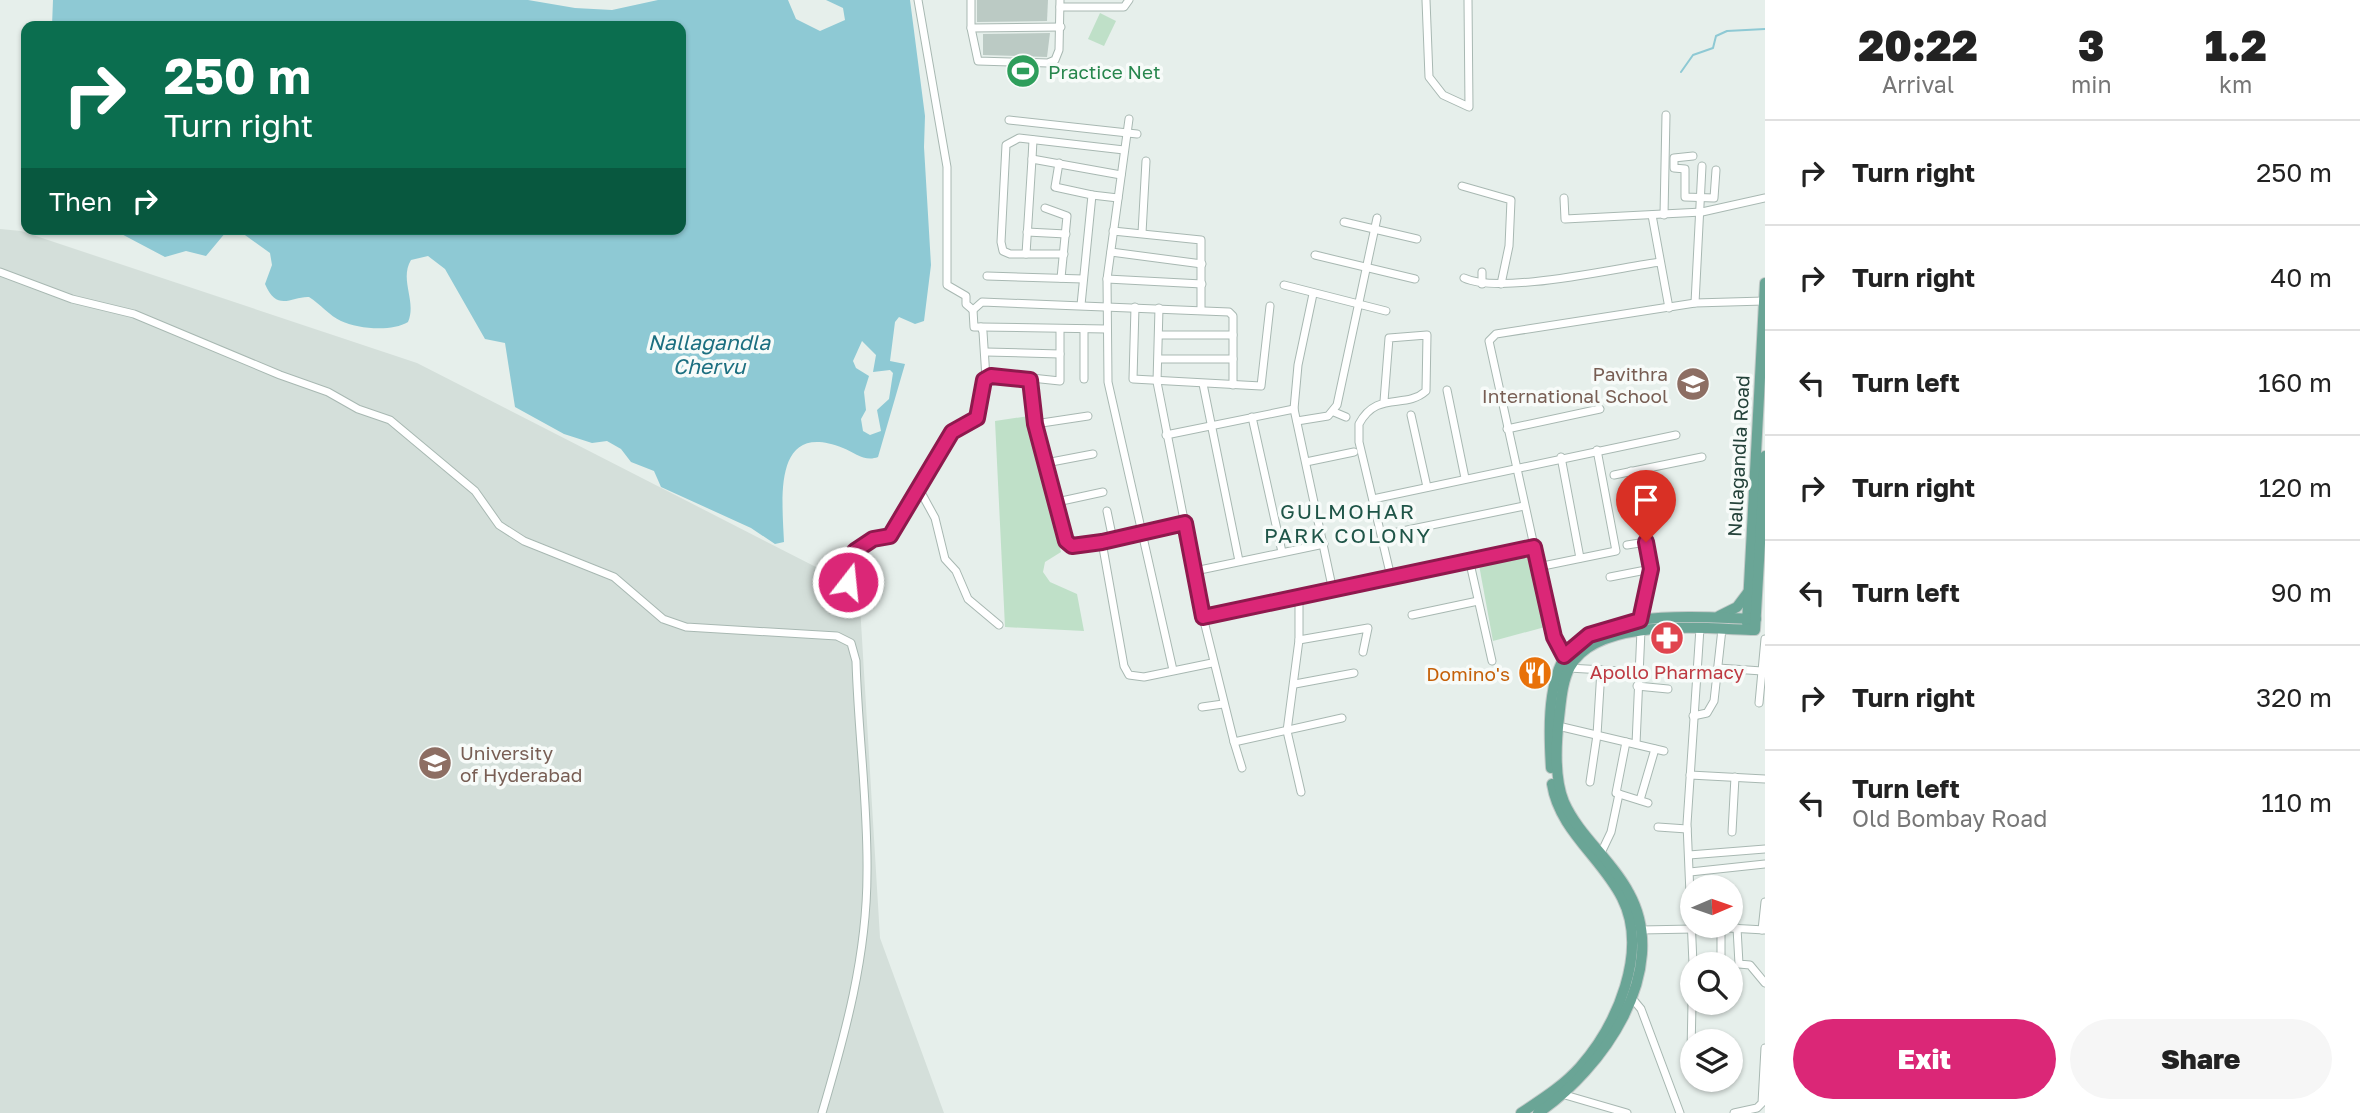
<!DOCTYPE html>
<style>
body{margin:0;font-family:"Golos Text",sans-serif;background:#f6f6f6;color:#222;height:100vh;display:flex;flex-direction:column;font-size:26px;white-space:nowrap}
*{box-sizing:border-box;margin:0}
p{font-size:23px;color:#767676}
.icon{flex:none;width:38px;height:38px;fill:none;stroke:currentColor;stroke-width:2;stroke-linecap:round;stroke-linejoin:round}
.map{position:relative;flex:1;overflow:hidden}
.details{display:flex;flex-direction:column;background:#fff;width:595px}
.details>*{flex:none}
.hud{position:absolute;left:21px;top:21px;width:665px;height:214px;border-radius:14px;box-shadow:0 2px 5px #0004;background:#0b6e4f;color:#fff;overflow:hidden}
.needle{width:46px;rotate:88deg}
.controls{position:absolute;left:1680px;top:875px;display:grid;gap:14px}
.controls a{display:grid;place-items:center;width:63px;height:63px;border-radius:50%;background:#fff;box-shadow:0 2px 5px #0004;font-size:35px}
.pin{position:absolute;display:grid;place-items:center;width:60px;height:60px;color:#fff;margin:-72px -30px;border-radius:50% 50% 50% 0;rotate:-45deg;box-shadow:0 0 7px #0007}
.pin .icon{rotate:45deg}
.me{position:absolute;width:77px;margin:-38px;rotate:16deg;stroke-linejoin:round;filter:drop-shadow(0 0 5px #0008)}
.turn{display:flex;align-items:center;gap:24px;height:147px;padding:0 28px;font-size:32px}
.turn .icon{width:91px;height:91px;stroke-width:2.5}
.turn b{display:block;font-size:49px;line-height:60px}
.then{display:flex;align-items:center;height:66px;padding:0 28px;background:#0003;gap:14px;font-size:26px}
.eta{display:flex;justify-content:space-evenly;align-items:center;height:119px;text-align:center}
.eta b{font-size:42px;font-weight:800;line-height:49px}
.button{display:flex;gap:14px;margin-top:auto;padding:14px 28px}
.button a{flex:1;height:80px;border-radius:42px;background:#db2777;color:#fff;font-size:28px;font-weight:800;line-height:80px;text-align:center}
.button a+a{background:#f6f6f6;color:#222}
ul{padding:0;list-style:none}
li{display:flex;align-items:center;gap:21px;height:105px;padding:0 28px;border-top:2px solid #e0e0e0}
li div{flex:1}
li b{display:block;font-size:26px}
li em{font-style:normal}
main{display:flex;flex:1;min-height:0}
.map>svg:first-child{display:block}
</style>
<main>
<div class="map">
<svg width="1765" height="1113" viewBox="0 0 1765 1113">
<rect width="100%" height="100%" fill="#e6efeb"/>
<path fill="#d4dfda" d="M0,229L21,231L417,363L859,589L880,938L944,1113H0Z"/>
<g fill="#bfe0c8">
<path d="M1100,13L1116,21L1104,46L1088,39Z"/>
<path d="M1029,416L1061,552L1045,562L1043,572L1050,582L1077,594L1084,631L1005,627L995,421Z"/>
<path d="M1532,554L1545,627L1493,641L1479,565Z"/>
</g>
<path fill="#8ec9d4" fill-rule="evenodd" d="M53,0H528L575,8L612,10L658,0H788L796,19L820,31L845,20L843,8L826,0H910L925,116L924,147L931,265L924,321L915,324L899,317L895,322L890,361L905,364L878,457C865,462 855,453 843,448C773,420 782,497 784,542L775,544L751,528L661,487L654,471L631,462L621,449L607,441L592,443L564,434L515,407L505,343L485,339L445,269L428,256L411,260C399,280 417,301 408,322C392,332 358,329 341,321C330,316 320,304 309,297C292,296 277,313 265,284L272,265L270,253L238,230L226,232L206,256L186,251L165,257L112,229H681V26H52ZM862,341L876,355L873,372L890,370L893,373L889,399L877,410L881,431L870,435L863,431L861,419L866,410L864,392L869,376L856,368L853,361Z"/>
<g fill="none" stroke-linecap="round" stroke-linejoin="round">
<path stroke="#8ec9d4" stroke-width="2" d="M1681,72L1693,55L1713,48L1716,36L1727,31L1765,29"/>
</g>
<g fill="#bbcac4">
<path d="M977,0H1048L1047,21L977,22Z"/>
<path d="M1050,33L1047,57L983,55V34Z"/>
</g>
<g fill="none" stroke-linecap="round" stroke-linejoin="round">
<g stroke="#a8b8b2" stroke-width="9">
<g id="minor">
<path d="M918,0L947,167V285L966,296V304L973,310"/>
<path d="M971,0V28L978,61L1048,63L1055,60L1059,50L1060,0"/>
<path d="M1426,0L1429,77L1443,95L1469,107L1468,0"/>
<path d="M1060,7H1124L1129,0"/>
<path d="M971,28L1061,27"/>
<path d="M1129,119L1107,279L1108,382L1173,670"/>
<path d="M1009,120L1137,134"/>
<path d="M1693,156L1674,158V168L1685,169V197L1714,198L1716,170"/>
<path d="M1032,159L1033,140"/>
<path d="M1059,163L1055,187L1092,195L1081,305"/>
<path d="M1462,186L1511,200L1509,246L1501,284"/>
<path d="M1092,195L1118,198"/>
<path d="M1564,198L1565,219L1702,212L1765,198"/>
<path d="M1045,208L1067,216L1061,278"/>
<path d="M1652,215L1669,308"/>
<path d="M1664,215L1666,115"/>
<path d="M1344,222L1417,239"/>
<path d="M1113,231L1201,240V310"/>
<path d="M1027,232L1066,234"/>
<path d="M1142,233L1146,161"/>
<path d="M1111,252L1202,264"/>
<path d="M1026,254L1032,159L1121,175"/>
<path d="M1064,254H1010L1003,251L1001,242L1006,145L1019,138L1124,150"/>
<path d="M1315,255L1415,279"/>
<path d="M0,272L72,299L134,314L280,375L328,392L358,409L390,420L475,491L499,525L524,541L614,577L663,619L686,627L837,636L851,643L856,661C858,732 868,802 867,873C867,956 845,1035 822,1113"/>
<path d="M987,276L1083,279"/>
<path d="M1464,278C1500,295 1616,268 1660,262"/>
<path d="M1107,279L1202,284"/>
<path d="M1482,284V272"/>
<path d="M1284,285L1386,311"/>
<path d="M1313,294L1298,365L1294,409L1333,591"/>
<path d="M1695,303L1702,166"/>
<path d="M1135,307L1133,379L1261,386L1270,306"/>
<path d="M1159,308L1157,382L1203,617"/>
<path d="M981,327L1106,329"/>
<path d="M1159,335H1233"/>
<path d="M986,352L1060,354"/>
<path d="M1159,359H1233"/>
<path d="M986,378L983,332L981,327H974L973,310L982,302L1229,312L1233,316V385"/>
<path d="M1084,379V329"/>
<path d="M1030,380L1035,424L1069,545L1102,542L1185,523"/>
<path d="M1203,384L1239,561"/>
<path d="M1447,390L1465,478"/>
<path d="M1384,401L1389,338L1427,335L1426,391C1405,410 1377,390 1359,424V442L1391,577"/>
<path d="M1334,412L1346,417"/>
<path d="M1411,415L1427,487"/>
<path d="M1252,417L1282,552"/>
<path d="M1297,421L1328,416L1337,405L1377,218"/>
<path d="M1035,424L1088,416"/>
<path d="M1507,429L1600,409"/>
<path d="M1166,435L1294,409"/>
<path d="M1561,457L1580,558"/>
<path d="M1306,462L1354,452"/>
<path d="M1046,463L1093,454"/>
<path d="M1631,471L1651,569L1640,620"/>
<path d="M1614,475L1702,457"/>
<path d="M918,487L935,518L945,559L956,571L968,599L999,625"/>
<path d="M1373,499L1676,435"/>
<path d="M1057,502L1103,492"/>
<path d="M1107,511L1113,540"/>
<path d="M1640,515L1667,508"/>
<path d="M1383,535L1524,506"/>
<path d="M1102,542L1124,666L1129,675L1144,677L1212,663"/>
<path d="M1627,545L1646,542"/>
<path d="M1469,559L1492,661"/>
<path d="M1538,567L1616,551L1597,450"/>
<path d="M1195,571L1324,544"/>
<path d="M1610,577L1651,569"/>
<path d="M848,582L855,551L873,539L890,536L952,432L977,418L986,378L1022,377L1060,381V329"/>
<path d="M1299,597V640L1287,731L1301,792"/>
<path d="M1412,615L1478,601"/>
<path d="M1299,640L1368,628L1363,652"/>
<path d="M1565,656L1554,637L1489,341L1496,334L1695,303L1764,301"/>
<path d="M1569,668L1637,672"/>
<path d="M1718,668L1762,671"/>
<path d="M1295,684L1354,673"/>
<path d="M1637,686L1668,689"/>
<path d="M1759,703L1765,639"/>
<path d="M1202,707L1223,704"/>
<path d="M1693,716L1707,713L1714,701L1722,629"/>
<path d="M1342,718L1234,742L1203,617L1533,547"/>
<path d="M1558,726L1664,751"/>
<path d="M1234,742L1242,768"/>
<path d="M1626,742L1616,793L1648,803"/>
<path d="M1636,744L1641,630"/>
<path d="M1690,775L1765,779"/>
<path d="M1590,782L1597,735L1601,670"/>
<path d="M1640,800L1655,749"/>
<path d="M1658,827L1687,829"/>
<path d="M1732,832L1735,777"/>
<path d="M1601,853L1611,832L1619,794"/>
<path d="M1689,855L1765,849"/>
<path d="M1690,872L1765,864"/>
<path d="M1692,926L1765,930"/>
<path d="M1737,928L1739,964L1750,965L1765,983"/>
<path d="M1641,930L1693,929"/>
<path d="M1762,930L1765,902"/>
<path d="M1693,964L1687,824L1700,628"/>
<path d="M1721,964V927"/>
<path d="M1631,997L1641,1009L1680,1113"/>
<path d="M1691,1053L1692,1003"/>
<path d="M1565,1095L1627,1113"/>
<path d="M1734,1113L1757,1108L1762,1103L1765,1048"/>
</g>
</g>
<g stroke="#c2cac8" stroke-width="12">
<g id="primary">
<path d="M1719,616L1737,607L1749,591"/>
<path d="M1747,623L1765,283"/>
<path d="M1551,768C1549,735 1547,688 1564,658C1593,606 1706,618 1756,619"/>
<path d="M1521,1113C1542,1099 1563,1086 1580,1067C1617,1025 1649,951 1622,898C1602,858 1559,830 1552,784"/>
<path d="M1538,1113C1602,1070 1672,971 1629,893C1612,860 1579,836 1564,802C1554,778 1556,744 1559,718C1561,702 1562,682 1570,667C1597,616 1707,629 1755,630L1765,456"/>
</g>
</g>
<use href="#minor" stroke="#fff" stroke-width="7"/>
<use href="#primary" stroke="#6aa596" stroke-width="10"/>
</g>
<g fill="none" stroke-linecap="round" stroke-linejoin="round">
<g stroke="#8e194d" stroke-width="18">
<path id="route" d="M848,582L855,551L873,539L890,536L952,432L977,418L984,380L991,376L1030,380L1035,424L1066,541L1072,546L1102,542L1185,523L1203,617L1534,547L1554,637L1564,656L1589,635L1640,620L1651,569L1646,542"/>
</g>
<use href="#route" stroke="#db2777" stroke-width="12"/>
</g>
<defs>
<g id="stadium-disc" transform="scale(1.75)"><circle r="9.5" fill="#2e9e5b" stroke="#f7fbf9"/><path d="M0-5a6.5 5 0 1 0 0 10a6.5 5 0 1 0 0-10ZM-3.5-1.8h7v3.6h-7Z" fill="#fff"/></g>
<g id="school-disc" transform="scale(1.75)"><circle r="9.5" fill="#8d6e63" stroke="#f7fbf9"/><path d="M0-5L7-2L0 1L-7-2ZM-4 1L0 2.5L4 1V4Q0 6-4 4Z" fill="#fff"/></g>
<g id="pharmacy-disc" transform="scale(1.75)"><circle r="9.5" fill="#e0444e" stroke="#f7fbf9"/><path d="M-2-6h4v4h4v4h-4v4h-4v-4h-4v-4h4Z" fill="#fff"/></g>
<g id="restaurant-disc" transform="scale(1.75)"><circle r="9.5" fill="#e8710a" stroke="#f7fbf9"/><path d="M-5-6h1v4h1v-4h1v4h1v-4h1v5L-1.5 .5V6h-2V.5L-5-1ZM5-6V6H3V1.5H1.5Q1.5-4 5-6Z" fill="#fff"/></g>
<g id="university-disc" transform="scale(1.75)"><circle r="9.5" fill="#8d6e63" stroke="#f7fbf9"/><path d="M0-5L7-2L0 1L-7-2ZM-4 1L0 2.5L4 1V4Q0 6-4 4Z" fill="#fff"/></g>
</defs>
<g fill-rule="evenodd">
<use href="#stadium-disc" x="1023" y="71"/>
<use href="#school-disc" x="1693" y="384"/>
<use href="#pharmacy-disc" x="1667" y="638"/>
<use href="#restaurant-disc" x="1535" y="673"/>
<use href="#university-disc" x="435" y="763"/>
</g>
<g text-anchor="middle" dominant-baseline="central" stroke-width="7" stroke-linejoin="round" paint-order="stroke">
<g font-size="19" fill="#27864d" stroke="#f7fbf9" text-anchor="start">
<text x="1048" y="71">Practice Net</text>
</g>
<g font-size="19" fill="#785e54" stroke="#f7fbf9" text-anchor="end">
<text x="1668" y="373">Pavithra<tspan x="1668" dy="22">International School</tspan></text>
<text x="460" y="752" text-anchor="start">University<tspan x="460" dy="22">of Hyderabad</tspan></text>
</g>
<g font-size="19" fill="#24423a" stroke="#f7fbf9">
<text transform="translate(1738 456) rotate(-87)">Nallagandla Road</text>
</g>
<g font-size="19" fill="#be3a42" stroke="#f7fbf9">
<text x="1667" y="671">Apollo Pharmacy</text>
</g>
<g font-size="19" fill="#c56008" stroke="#f7fbf9" text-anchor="end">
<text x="1510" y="673">Domino's</text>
</g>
<g font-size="21" font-style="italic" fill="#1c6f80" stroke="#f7fbf9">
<text x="709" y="342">Nallagandla<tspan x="709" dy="24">Chervu</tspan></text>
</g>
<g font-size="21" letter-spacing="2" fill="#1f5548" stroke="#f7fbf9">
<text x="1348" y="511">GULMOHAR<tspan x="1348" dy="24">PARK COLONY</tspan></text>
</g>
</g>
</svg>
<div class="controls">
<a><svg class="needle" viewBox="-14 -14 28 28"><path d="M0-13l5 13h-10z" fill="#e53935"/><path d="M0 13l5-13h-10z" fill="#767676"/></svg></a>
<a><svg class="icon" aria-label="search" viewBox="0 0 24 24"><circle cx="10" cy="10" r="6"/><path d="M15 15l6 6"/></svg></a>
<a><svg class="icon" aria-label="layers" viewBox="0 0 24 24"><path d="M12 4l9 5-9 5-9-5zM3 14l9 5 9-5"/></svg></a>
</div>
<div class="pin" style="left:1646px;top:542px;background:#d93025"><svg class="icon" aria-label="arrive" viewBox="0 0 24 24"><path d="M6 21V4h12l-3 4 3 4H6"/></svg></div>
<svg class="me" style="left:848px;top:582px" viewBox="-20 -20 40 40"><circle r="17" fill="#db2777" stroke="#fff" stroke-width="3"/><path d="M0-11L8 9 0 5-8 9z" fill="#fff"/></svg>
<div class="hud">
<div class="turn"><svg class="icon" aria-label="right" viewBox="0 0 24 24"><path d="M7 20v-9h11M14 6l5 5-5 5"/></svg><div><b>250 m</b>Turn right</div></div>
<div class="then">Then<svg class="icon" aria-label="right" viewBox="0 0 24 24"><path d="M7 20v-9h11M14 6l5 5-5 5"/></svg></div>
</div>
</div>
<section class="details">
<div class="eta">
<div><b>20:22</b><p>Arrival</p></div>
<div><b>3</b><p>min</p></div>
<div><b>1.2</b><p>km</p></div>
</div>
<ul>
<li><svg class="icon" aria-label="right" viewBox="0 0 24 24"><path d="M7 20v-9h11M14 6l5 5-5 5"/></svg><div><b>Turn right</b></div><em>250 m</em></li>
<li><svg class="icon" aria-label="right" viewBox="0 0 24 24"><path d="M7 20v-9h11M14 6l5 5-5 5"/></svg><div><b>Turn right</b></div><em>40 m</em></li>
<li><svg class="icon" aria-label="left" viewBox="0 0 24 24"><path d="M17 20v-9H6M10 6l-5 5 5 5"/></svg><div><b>Turn left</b></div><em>160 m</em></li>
<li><svg class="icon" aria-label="right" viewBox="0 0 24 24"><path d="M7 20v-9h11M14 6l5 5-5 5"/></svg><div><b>Turn right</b></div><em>120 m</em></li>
<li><svg class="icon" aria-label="left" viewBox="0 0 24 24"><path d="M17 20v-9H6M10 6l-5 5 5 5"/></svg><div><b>Turn left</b></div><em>90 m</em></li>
<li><svg class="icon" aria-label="right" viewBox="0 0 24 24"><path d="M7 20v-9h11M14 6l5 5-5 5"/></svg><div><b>Turn right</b></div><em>320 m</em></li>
<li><svg class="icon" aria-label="left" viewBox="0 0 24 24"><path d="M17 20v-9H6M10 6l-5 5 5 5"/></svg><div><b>Turn left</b><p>Old Bombay Road</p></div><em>110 m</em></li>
</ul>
<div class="button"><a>Exit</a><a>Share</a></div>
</section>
</main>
